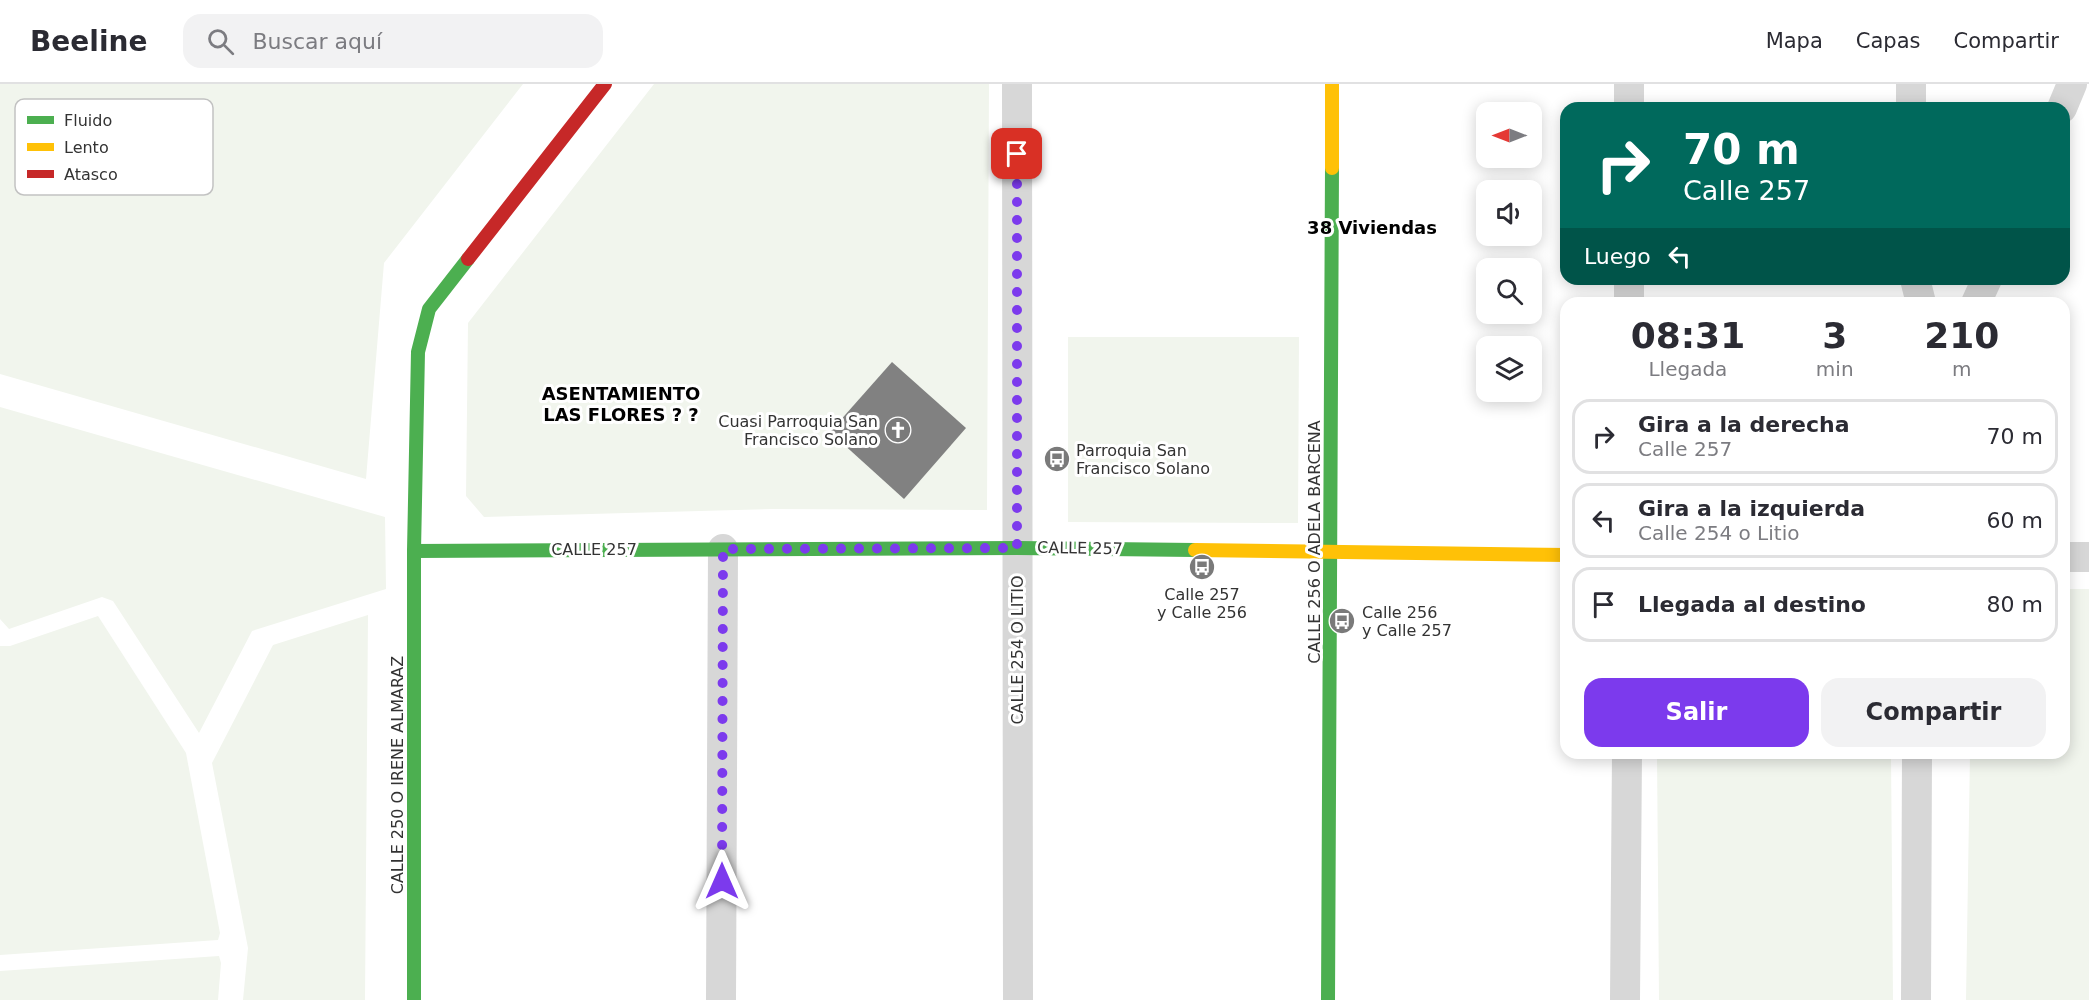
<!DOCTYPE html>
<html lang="es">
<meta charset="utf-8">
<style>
body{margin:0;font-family:"DejaVu Sans",sans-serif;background:#f2f2f3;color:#2b2b33;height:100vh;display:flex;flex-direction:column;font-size:22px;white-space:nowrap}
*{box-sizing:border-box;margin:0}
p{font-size:20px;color:#7c7c81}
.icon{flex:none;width:33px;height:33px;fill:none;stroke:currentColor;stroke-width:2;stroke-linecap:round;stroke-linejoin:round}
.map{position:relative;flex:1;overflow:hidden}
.panel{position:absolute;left:1560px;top:213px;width:510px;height:462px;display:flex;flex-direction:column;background:#fff;border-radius:18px;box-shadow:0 3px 15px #0003}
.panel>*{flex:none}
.top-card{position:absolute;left:1560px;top:18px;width:510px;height:183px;border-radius:18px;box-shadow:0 3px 15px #0003;background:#00695c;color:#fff;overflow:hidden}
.needle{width:39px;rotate:270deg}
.controls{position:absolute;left:1476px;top:18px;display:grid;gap:12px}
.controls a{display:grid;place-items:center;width:66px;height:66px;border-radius:12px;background:#fff;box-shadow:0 3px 15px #0003;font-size:30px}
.pin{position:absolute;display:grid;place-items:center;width:51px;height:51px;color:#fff;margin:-26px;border-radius:12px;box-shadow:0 3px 9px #0006}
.me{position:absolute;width:66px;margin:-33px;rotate:0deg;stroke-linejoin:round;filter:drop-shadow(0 0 4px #0008)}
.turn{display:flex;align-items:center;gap:21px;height:126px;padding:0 24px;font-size:27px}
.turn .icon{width:78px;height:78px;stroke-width:2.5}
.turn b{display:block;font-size:42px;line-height:51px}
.then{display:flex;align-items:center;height:57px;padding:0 24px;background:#0003;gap:12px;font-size:22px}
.eta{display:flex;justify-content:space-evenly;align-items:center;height:102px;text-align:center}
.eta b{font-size:36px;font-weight:700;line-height:42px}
.button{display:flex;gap:12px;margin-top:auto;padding:12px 24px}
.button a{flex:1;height:69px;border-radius:18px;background:#7c3aed;color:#fff;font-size:24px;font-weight:700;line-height:69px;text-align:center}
.button a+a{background:#f2f2f3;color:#2b2b33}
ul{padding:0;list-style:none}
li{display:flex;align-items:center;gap:18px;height:75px;margin:0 12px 9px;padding:0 12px;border:3px solid #e1e1e2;border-radius:18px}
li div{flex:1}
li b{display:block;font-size:22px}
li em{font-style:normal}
header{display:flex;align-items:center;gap:36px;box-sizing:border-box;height:84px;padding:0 30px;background:#fff;border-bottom:2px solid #e1e1e2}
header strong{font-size:28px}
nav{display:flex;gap:33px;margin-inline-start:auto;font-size:21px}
.search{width:420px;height:54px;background:#f2f2f3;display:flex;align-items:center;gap:15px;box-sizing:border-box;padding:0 21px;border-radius:18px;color:#7c7c81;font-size:22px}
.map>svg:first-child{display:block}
</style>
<header>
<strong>Beeline</strong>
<div class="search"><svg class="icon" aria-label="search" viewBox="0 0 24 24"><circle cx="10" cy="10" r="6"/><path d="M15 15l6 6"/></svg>Buscar aquí</div>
<nav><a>Mapa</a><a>Capas</a><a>Compartir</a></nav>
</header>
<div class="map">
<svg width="2089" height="916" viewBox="0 0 2089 916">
<rect width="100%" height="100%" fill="#fff"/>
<g fill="#f1f5ed">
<path d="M0,0H523L384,179L366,395L0,290Z"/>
<path d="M654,0H989L987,426L772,425L484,433L466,412L468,239Z"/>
<path d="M1068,253H1299L1298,439L1068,438Z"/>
<path d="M0,323L385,433L386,505L252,547L199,649L113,517L102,513L9,545L0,535Z"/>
<path d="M2064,505H2089V916H1966L1970,669H2064Z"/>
<path d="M368,531L365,916H243L248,864L212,679L273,561Z"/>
<path d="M98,532L186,669L220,849L218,856L0,871V562H10Z"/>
<path d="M1657,669H1891L1893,916H1659Z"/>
<path d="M219,872L221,879L218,916H0V887Z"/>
</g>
<path fill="#818181" d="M892,278L966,344L904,415L830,348Z"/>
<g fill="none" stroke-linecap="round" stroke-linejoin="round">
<g stroke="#d7d7d7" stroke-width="30">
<path d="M1017,0L1018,916"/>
<path d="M1629,0V24"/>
<path d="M1911,0V24"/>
<path d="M2062,24L2072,0"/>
<path d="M1629,195V219"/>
<path d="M1915,195L1921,219"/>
<path d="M1976,219L1987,195"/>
<path d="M2064,473H2089"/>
<path d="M721,916L723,465"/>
<path d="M1625,916L1627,669"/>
<path d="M1916,916L1917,669"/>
</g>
<g stroke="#4caf50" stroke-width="14">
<path d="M414,467L1017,464L1195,466"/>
<path d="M414,916V467L418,268L429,225L468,175"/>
<path d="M1328,916L1332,84"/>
</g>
<g stroke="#ffc107" stroke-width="14">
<path d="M1332,84V0"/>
<path d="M1195,466L1566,471"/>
</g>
<path stroke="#c62828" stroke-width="14" d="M468,175L605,0"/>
</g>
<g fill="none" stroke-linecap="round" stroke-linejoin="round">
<path stroke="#7c3aed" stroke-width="10" stroke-dasharray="0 18" d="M722,797L723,465L1017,464V70"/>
</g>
<defs>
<g id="church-disc" transform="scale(1.35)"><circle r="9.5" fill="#7a7a7a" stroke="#fff"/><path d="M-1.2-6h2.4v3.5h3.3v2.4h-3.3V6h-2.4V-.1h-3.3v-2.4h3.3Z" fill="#fff"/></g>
<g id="bus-disc" transform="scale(1.35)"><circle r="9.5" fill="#7a7a7a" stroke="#fff"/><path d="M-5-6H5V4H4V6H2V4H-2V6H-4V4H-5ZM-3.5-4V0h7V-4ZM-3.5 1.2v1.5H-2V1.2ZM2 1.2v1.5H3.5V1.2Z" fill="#fff"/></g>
</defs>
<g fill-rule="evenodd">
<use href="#church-disc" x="898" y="346"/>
<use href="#bus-disc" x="1057" y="375"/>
<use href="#bus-disc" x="1202" y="483"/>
<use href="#bus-disc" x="1342" y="537"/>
</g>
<g text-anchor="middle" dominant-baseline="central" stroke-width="6" stroke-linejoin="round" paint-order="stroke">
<g font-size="16" fill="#333" stroke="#fff" text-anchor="start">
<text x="878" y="337" text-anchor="end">Cuasi Parroquia San<tspan x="878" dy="18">Francisco Solano</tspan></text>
<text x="1076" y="366">Parroquia San<tspan x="1076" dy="18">Francisco Solano</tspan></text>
<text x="1202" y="510" text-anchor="middle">Calle 257<tspan x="1202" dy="18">y Calle 256</tspan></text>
<text x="1362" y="528">Calle 256<tspan x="1362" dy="18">y Calle 257</tspan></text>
</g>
<g font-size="16" fill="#333" stroke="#fff">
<text transform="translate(1314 458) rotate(-90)">CALLE 256 O ADELA BARCENA</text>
<text transform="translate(1080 464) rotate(1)">CALLE 257</text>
<text x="594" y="465">CALLE 257</text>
<text transform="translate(1017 566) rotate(-90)">CALLE 254 O LITIO</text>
<text transform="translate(397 691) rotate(-90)">CALLE 250 O IRENE ALMARAZ</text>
</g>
<g font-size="18" font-weight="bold" fill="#000" stroke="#fff">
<text x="1372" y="143">38 Viviendas</text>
<text x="621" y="309">ASENTAMIENTO<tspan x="621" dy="21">LAS FLORES ? ?</tspan></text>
</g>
</g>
<rect x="15" y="15" width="198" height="96" rx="9" fill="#fff" stroke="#c2c2c2" stroke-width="1.5"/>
<rect x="27" y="32" width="27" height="8" fill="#4caf50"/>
<rect x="27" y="59" width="27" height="8" fill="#ffc107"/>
<rect x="27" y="86" width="27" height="8" fill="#c62828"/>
<g font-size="16" fill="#333">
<text x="64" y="42">Fluido</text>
<text x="64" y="69">Lento</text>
<text x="64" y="96">Atasco</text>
</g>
</svg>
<div class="controls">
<a><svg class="needle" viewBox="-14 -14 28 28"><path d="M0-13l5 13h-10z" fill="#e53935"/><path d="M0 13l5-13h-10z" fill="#7c7c81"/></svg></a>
<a><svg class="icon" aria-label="sound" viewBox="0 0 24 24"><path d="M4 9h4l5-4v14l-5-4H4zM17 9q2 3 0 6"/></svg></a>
<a><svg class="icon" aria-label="search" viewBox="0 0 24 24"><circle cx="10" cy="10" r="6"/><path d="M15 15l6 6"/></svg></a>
<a><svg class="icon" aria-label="layers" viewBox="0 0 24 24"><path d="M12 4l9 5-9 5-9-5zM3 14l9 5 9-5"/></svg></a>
</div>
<div class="pin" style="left:1017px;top:70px;background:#d93025"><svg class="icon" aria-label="arrive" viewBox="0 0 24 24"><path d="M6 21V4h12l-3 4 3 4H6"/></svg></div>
<svg class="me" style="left:722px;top:797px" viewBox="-20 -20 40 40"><path d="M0-17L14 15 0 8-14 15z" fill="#7c3aed" stroke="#fff" stroke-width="4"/></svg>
<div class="top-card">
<div class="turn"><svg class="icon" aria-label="right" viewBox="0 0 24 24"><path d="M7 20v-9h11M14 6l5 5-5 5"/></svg><div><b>70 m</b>Calle 257</div></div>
<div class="then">Luego<svg class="icon" aria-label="left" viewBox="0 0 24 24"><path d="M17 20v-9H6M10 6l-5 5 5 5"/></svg></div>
</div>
<section class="panel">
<div class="eta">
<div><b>08:31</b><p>Llegada</p></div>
<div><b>3</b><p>min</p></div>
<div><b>210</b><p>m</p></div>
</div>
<ul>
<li><svg class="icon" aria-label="right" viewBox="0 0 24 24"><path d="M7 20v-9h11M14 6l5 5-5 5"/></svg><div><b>Gira a la derecha</b><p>Calle 257</p></div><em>70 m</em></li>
<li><svg class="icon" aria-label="left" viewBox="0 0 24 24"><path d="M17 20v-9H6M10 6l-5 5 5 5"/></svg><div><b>Gira a la izquierda</b><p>Calle 254 o Litio</p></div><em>60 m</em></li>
<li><svg class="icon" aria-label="arrive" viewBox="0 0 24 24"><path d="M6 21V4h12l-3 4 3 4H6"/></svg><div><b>Llegada al destino</b></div><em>80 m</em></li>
</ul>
<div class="button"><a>Salir</a><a>Compartir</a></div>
</section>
</div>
